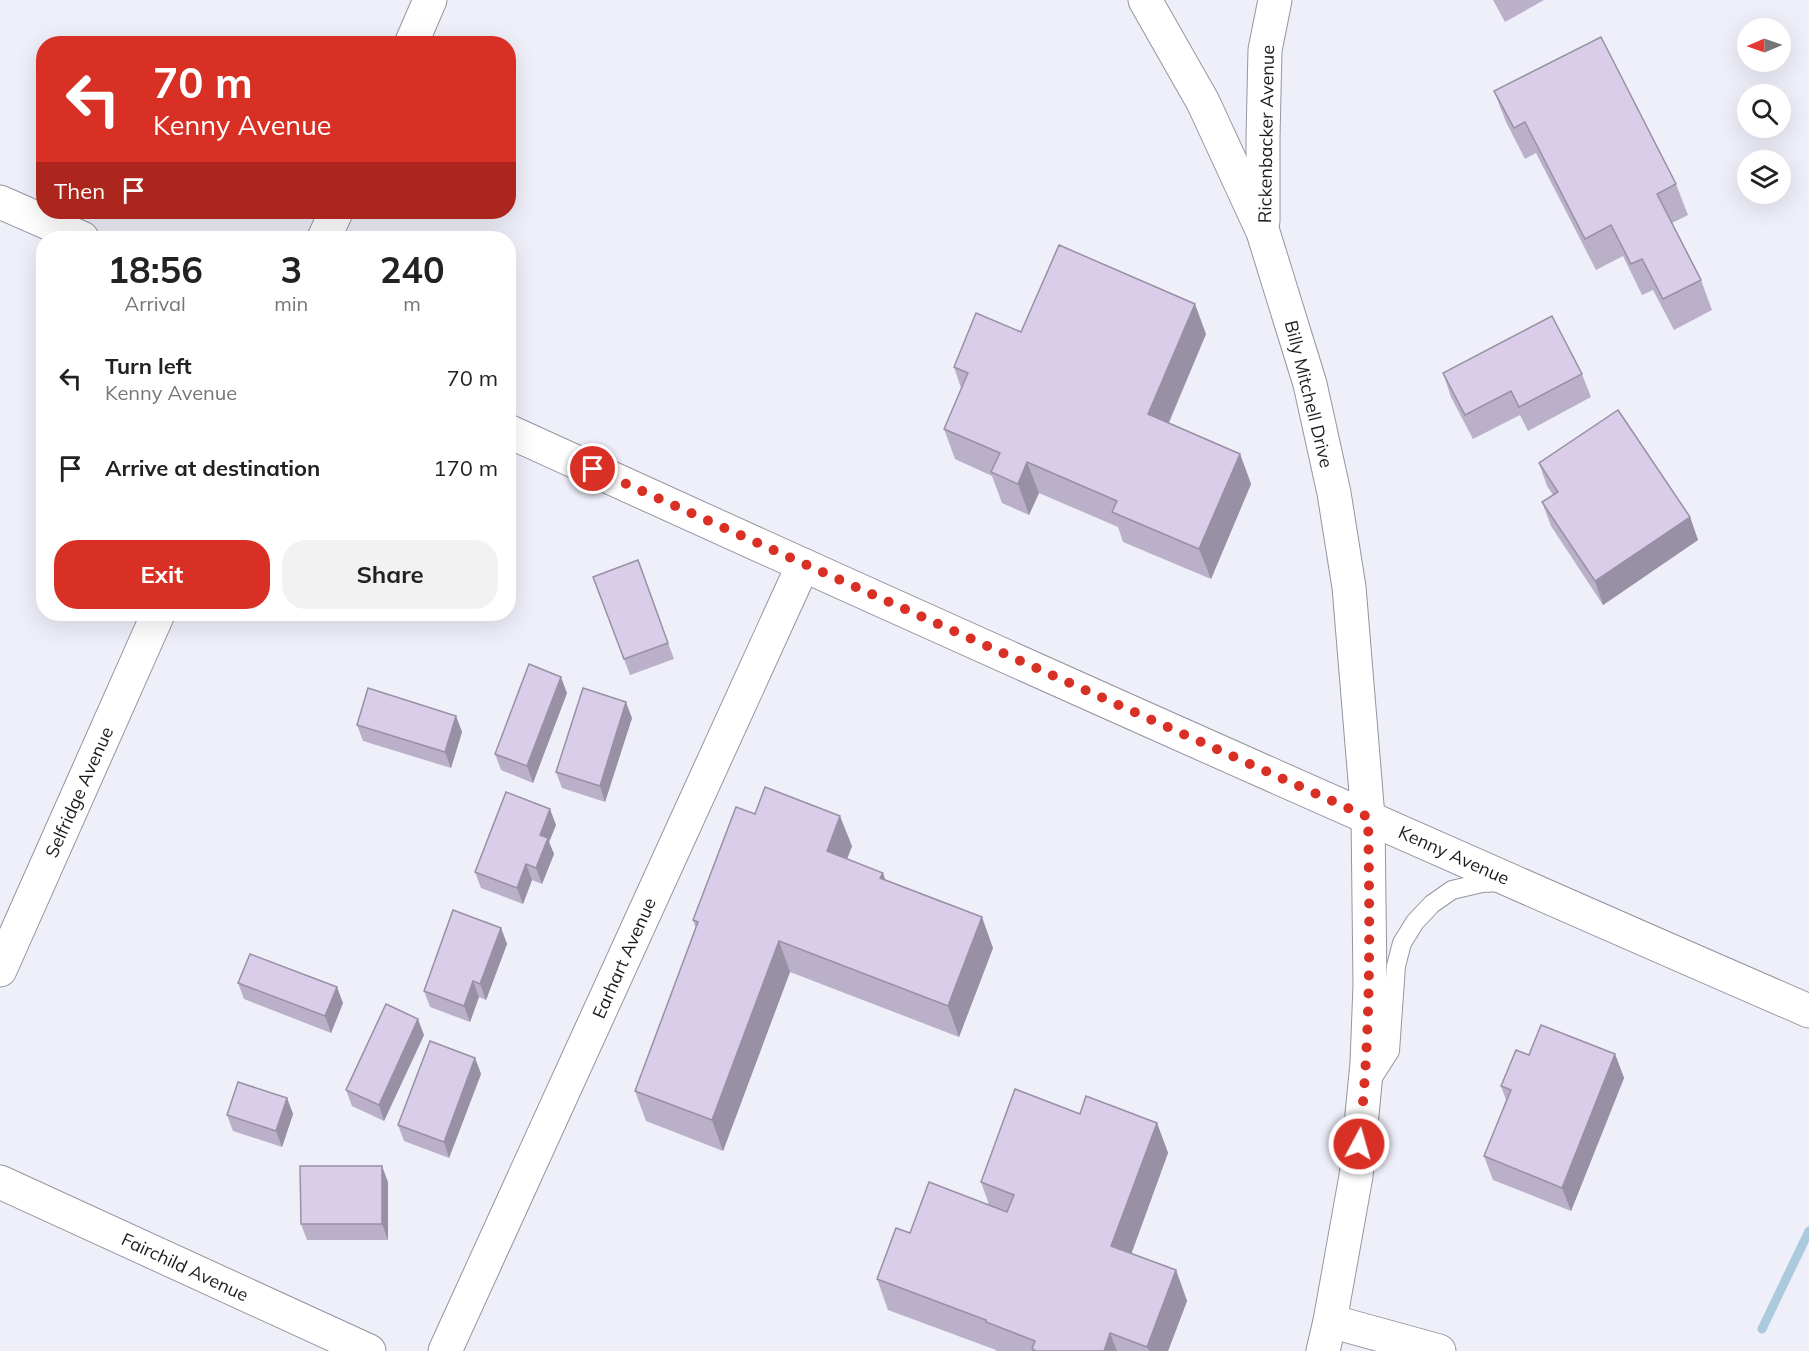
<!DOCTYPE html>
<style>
body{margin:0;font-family:Mulish,sans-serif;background:#f2f2f2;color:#222;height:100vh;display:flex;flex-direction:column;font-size:22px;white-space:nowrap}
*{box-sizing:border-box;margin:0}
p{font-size:20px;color:#767676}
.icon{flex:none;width:33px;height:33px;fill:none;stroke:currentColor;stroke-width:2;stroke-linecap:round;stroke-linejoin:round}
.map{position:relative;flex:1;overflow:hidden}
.sheet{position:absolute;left:36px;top:231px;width:480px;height:390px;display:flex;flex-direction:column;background:#fff;border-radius:24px;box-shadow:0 6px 24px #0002}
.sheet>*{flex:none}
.guide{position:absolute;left:36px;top:36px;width:480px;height:183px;border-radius:24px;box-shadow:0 6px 24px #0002;background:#d93025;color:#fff;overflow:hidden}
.needle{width:39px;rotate:268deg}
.controls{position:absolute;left:1737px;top:18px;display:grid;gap:12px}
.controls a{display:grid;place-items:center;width:54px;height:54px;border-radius:50%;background:#fff;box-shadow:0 6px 24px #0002;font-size:30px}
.pin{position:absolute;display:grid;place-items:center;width:51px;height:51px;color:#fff;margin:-26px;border:3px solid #fff;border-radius:50%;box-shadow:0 2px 6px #0007}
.me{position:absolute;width:66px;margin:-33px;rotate:6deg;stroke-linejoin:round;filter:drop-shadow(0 0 4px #0008)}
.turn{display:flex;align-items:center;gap:21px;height:126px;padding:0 18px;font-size:27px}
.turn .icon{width:78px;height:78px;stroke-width:2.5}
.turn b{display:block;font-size:42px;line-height:51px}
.then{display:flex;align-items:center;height:57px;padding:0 18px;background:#0003;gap:12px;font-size:22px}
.eta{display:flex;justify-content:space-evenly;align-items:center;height:102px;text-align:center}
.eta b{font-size:36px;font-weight:700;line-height:42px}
.button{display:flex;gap:12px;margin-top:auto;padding:12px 18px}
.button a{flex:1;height:69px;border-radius:24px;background:#d93025;color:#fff;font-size:24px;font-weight:700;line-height:69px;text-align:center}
.button a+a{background:#f2f2f2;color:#222}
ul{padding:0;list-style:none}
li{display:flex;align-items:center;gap:18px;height:90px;padding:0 18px}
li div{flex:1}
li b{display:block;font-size:22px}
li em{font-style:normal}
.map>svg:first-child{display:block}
</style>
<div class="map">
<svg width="1809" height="1351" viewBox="0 0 1809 1351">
<rect width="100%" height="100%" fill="#eeeff9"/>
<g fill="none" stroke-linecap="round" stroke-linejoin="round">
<path stroke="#accadd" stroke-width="9" d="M1762,1329L1809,1231"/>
<g stroke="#94969f" stroke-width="20">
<path id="lane" d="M1370,1082L1390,1051L1396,966L1402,943L1415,922L1432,904L1452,890L1482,883L1501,882"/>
</g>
<g stroke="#94969f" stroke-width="35">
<g id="street">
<path d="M1145,0L1203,102L1263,232L1310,384L1334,493L1349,587L1368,817L1370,985L1367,1063L1356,1176L1330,1321L1323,1351"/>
<path d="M411,44L430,0"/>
<path d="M0,202L82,238"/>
<path d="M1263,221V137L1265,50L1275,0"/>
<path d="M324,238L336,212"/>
<path d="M508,431C940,628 1374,822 1809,1011"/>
<path d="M0,970L158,614"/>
<path d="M0,1182L369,1351"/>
<path d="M1330,1321L1439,1351"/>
<path d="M445,1351L803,565"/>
</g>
</g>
<use href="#lane" stroke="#fff" stroke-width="18"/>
<use href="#street" stroke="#fff" stroke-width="33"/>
</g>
<g fill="#bbb0c9">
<path d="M1493,0H1544L1505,22Z"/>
<path d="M1494,91L1676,184L1688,215L1672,223L1701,280L1712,310L1674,330L1653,290L1642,295L1623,256L1596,270L1536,153L1525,159L1506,122Z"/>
<path d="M1021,332L1206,334L1169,423L1240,454L1251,484L1211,579L1123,542L1118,527L1039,493L1029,515L1002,503L992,476L955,459L944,429L961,388L954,367Z"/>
<path d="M1443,373L1582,374L1591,397L1528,431L1520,415L1473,439L1451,397Z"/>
<path d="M1539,463L1690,517L1698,540L1603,605L1551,526L1542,502L1553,495L1547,486Z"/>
<path d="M638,560L674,659L630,675L593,577Z"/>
<path d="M567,693L533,783L501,770L495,754Z"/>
<path d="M456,716L462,732L451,768L363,741L357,725Z"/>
<path d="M632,718L605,802L562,788L556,772Z"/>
<path d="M755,814L852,846L847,859L886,880L993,948L959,1037L790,972L723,1151L646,1121L635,1091L696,929L693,920Z"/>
<path d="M556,825L549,842L554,854L542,884L532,880L523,904L481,888L475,872Z"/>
<path d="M501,928L507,944L486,1000L479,997L470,1022L430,1007L424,991Z"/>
<path d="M238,983L343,1003L331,1033L244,999Z"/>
<path d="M424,1035L384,1121L352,1106L346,1090Z"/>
<path d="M1615,1054L1624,1078L1571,1211L1493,1180L1484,1156L1506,1100L1501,1086L1529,1055Z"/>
<path d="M475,1058L481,1074L449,1158L404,1141L398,1125Z"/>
<path d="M287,1098L293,1114L282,1147L233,1131L227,1115Z"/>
<path d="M1080,1114L1157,1123L1168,1153L1131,1253L1176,1270L1187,1301L1168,1351H996V1350L888,1310L877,1279L910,1233L989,1205L981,1182Z"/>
<path d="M388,1182V1240H307L301,1224Z"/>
</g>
<g fill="#9890a4">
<path d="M1195,304L1206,334L1159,445L1148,414Z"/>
<path d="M1240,454L1251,484L1211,579L1199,549Z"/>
<path d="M1027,462L1039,493L1029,515L1018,484Z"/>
<path d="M1690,517L1698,540L1603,605L1595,581Z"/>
<path d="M561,677L567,693L533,783L527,766Z"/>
<path d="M626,702L632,718L605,802L600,786Z"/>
<path d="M456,716L462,732L451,768L445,752Z"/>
<path d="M550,809L556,825L549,842L554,854L542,884L536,868L540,835Z"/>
<path d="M840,816L852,846L838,882L827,851Z"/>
<path d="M526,864L532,880L523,904L517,888Z"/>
<path d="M883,873L894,904L880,878Z"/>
<path d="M982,917L993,948L959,1037L948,1006Z"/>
<path d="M501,928L507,944L486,1000L480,984Z"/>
<path d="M779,941L790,972L723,1151L712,1120Z"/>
<path d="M473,981L479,997L470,1022L464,1006Z"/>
<path d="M337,987L343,1003L331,1033L325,1016Z"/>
<path d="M418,1019L424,1035L384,1121L379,1105Z"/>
<path d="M1615,1054L1624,1078L1571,1211L1562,1188Z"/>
<path d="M475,1058L481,1074L449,1158L444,1142Z"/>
<path d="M287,1098L293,1114L282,1147L276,1131Z"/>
<path d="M1157,1123L1168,1153L1123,1277L1111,1246Z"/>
<path d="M382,1166L388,1182V1240L382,1224Z"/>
<path d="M1176,1270L1187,1301L1168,1351H1149L1147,1347Z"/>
<path d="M1110,1333L1117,1351H1104Z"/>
</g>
<g fill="#d9cdea" stroke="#9890a4" stroke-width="1.5">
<path d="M1601,37L1676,184L1657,194L1701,280L1663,299L1642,259L1631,264L1611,225L1585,239L1525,122L1514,128L1494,91Z"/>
<path d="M1059,245L1195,304L1148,414L1240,454L1199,549L1112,512L1117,501L1027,462L1018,484L991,472L1000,453L944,429L968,373L954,367L976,313L1021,332Z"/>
<path d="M1552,316L1582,374L1519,407L1511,391L1465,415L1443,373Z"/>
<path d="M1618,410L1690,517L1595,581L1542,502L1558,492L1539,463Z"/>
<path d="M638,560L668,643L624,659L593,577Z"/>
<path d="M529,664L561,677L527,766L495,754Z"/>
<path d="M368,688L456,716L445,752L357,725Z"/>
<path d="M583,688L626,702L600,786L556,772Z"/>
<path d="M765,787L840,816L827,851L883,873L880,878L982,917L948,1006L779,941L712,1120L635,1091L698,922L693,920L736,807L755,814Z"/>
<path d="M506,792L550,809L540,835L548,838L536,868L526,864L517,888L475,872Z"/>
<path d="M453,910L501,928L480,984L473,981L464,1006L424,991Z"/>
<path d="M250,954L337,987L325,1016L238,983Z"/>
<path d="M386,1004L418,1019L379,1105L346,1090Z"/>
<path d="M1541,1025L1615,1054L1562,1188L1484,1156L1511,1090L1501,1086L1516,1050L1529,1055Z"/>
<path d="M430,1041L475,1058L444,1142L398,1125Z"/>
<path d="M238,1082L287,1098L276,1131L227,1115Z"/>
<path d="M1015,1089L1080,1114L1086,1096L1157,1123L1111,1246L1176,1270L1147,1347L1110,1333L1104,1351H1036L1032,1349L1035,1341L986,1322V1320L877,1279L896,1228L910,1233L929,1182L1007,1212L1014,1195L981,1182Z"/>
<path d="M300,1166H382V1224H301Z"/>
</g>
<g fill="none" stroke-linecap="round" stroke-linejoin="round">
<path stroke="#d93025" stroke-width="10" stroke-dasharray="0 18" d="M593,469L1368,817C1370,927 1371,1035 1359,1144"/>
</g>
<g text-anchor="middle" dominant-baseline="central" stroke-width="5" stroke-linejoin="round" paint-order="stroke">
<g font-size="18" fill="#1c1c20" stroke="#fff">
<text transform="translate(1266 134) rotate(-89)">Rickenbacker Avenue</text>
<text transform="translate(1309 394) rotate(76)">Billy Mitchell Drive</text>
<text transform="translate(79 792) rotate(-66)">Selfridge Avenue</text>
<text transform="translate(1454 855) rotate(24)">Kenny Avenue</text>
<text transform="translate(624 958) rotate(-66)">Earhart Avenue</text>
<text transform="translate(185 1267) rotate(25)">Fairchild Avenue</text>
</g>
</g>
</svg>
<div class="controls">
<a><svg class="needle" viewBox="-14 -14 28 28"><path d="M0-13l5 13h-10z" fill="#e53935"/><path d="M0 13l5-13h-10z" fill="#767676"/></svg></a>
<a><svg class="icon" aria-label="search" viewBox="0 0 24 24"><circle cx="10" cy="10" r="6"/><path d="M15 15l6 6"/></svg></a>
<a><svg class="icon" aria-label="layers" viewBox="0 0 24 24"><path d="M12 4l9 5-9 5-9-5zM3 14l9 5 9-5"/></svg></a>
</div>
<div class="pin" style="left:593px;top:469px;background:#d93025"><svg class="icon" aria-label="arrive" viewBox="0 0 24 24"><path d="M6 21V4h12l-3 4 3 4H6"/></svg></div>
<svg class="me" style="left:1359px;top:1144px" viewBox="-20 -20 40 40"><circle r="17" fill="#d93025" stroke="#fff" stroke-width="3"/><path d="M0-11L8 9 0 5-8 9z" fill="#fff"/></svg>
<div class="guide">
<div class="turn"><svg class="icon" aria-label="left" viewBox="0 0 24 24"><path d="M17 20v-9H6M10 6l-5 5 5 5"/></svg><div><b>70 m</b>Kenny Avenue</div></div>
<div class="then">Then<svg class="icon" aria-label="arrive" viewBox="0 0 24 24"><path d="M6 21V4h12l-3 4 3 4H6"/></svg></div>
</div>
<section class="sheet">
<div class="eta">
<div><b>18:56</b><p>Arrival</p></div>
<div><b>3</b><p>min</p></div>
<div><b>240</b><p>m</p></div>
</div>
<ul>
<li><svg class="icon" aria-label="left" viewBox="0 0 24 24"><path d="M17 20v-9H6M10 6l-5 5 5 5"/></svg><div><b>Turn left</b><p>Kenny Avenue</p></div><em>70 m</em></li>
<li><svg class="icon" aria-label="arrive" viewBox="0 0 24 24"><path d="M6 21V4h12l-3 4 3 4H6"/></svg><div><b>Arrive at destination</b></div><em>170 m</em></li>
</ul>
<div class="button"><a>Exit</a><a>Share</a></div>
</section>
</div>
